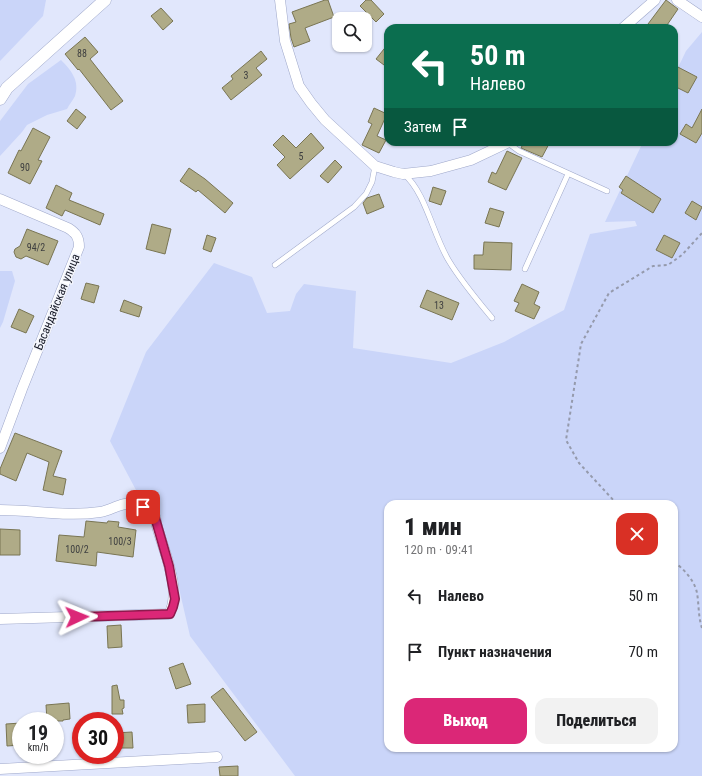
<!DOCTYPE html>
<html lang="ru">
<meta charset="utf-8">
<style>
body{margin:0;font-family:"Roboto Condensed",sans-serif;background:#f2f2f2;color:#202124;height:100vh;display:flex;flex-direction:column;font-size:15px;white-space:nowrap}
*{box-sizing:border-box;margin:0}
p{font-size:13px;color:#757577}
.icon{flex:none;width:22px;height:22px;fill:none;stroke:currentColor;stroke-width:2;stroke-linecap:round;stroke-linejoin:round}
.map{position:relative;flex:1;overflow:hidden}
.details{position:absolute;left:384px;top:500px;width:294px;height:252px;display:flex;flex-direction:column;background:#fff;border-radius:12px;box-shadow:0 1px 3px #0004}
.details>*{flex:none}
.banner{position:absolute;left:384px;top:24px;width:294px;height:122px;border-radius:12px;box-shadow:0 1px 3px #0004;background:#0b6e4f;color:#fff;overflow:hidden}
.buttons{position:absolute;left:332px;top:12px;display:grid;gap:8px}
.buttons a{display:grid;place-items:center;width:40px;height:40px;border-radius:8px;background:#fff;box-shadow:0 1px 3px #0004;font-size:20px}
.speed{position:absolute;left:12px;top:712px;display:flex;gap:8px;font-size:20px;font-weight:700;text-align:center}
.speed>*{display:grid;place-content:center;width:52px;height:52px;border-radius:50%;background:#fff;box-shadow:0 1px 3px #0004;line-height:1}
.speed small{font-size:10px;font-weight:400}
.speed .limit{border:6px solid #d22;background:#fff;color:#111}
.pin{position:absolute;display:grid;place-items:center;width:34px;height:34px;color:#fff;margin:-17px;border-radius:8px;box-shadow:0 2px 6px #0006}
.me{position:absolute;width:44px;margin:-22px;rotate:88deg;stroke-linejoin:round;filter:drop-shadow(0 0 3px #0008)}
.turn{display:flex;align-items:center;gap:14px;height:84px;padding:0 20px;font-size:18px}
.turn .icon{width:52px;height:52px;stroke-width:2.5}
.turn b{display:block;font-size:28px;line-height:34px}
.then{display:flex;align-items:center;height:38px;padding:0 20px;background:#0003;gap:8px;font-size:15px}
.round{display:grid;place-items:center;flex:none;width:42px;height:42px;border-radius:12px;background:#f2f2f2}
.summary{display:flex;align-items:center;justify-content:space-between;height:68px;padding:0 20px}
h1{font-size:24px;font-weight:800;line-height:30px}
.cta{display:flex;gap:8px;margin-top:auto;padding:8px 20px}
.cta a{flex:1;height:46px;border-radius:12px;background:#db2777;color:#fff;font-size:16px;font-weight:800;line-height:46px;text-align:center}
.cta a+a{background:#f2f2f2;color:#202124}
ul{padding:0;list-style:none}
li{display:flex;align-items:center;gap:12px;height:56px;padding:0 20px}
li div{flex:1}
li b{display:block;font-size:15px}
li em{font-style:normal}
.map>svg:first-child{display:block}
</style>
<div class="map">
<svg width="702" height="776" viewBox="0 0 702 776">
<rect width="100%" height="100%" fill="#e1e7fc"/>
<g fill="#cad5f9" fill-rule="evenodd">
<path d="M0,0H46L43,16L0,61Z"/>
<path d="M702,32V776H295L190,636L172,558L110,441L146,352L214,263L252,277L267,313L290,311L296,294L304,284L356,291L353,348L451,363L504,342L564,310L590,234L637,226L635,221L605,222L643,142H674V76L686,51ZM388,504H674V748H388Z"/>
<path d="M61,60C71,70 80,81 75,96C73,100 69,105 67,109L47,115L27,125L22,132L0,156V121L28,84Z"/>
<path d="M0,271H12L15,281L3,322L0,328Z"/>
</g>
<g fill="#afab87" stroke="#797553">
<path d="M325,0H328L334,17L305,28L310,41L294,47L291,38L289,24L296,22L292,12Z"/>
<path d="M366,0H371L384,14L376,22L360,6Z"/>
<path d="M666,0L678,9L665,28H645Z"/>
<path d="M161,8L173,21L163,30L151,16Z"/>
<path d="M85,37L98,52L90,59L123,101L111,110L79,69L78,70L65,54Z"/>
<path d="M388,44V60L384,65L376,59Z"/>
<path d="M261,51L267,59L256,68L262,75L231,100L222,88L233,79L231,76Z"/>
<path d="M674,65L697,77L688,93L674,86Z"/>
<path d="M374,108L387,114L377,136L386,140L379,153L362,145L372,124L368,122Z"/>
<path d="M76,109L86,117L77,129L67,121Z"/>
<path d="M702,109V133L696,143L680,134L686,124L692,128Z"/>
<path d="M33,128L50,137L38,160L42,161L30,184L8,173L19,150L21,151Z"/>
<path d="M311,133L324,148L290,179L277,165L285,157L273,145L283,135L296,148Z"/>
<path d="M524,142H550L542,157L521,148Z"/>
<path d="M507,151L522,158L506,190L488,182L492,172L496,174Z"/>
<path d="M335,160L342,167L328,183L320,176Z"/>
<path d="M189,168L205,179L233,203L225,213L198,190L196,192L180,181Z"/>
<path d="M626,176L661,199L653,213L621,193L623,190L619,187Z"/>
<path d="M56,185L72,193L69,200L104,214L100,225L65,210L62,216L46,208Z"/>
<path d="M433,187L446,191L441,205L429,201Z"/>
<path d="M379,194L384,207L367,214L363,203L367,198Z"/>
<path d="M692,201L702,207L696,220L685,213Z"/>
<path d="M490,208L504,212L499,227L485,223Z"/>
<path d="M152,224L171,229L165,254L146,249Z"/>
<path d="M27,229L58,241L48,265L26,256L21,259L16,257L14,252L15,249L20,246Z"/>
<path d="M207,235L216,238L211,252L203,249Z"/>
<path d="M664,235L680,243L672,258L656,250Z"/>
<path d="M484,242L512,243L511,270L474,269V255H483Z"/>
<path d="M86,283L99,286L94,303L81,299Z"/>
<path d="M522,284L539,292L534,304L540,307L534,319L515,311L519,303L514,301Z"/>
<path d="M427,290L459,303L452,320L420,307Z"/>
<path d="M124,300L142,307L139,317L120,311Z"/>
<path d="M19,309L34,316L26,333L11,327Z"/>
<path d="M15,433L62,451L53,476L66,479L63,495L43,490L49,462L27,453L16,481L0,474V469Z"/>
<path d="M86,521L107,523L108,521L119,522L118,527L136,530L133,557L97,552L96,566L56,561L59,535L84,537Z"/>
<path d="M0,529L20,530V555H0Z"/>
<path d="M121,625L122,647L108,648L107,626Z"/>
<path d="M183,663L191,684L176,689L169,668Z"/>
<path d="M117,685L120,700H124V708L122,709L123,714H112V686Z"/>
<path d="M223,688L257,732L245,741L211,697Z"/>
<path d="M69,703L70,719L63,720V721H47L46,705Z"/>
<path d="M205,704V722L188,723L187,705Z"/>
<path d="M21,723V745L7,746L6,724Z"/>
<path d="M132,732L133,748H115V733Z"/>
<path d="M238,766V776H220L219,767Z"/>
</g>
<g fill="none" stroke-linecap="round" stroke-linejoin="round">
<g stroke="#9fa8ca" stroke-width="6">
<g id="service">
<path d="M508,143L519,151L607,191"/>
<path d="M404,174C426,193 433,235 449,261C461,281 477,300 492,318"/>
<path d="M275,265L354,207L366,194L372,182L375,166"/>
<path d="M525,269L568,174"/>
</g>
</g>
<g stroke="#9fa8ca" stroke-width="11">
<g id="minor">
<path d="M280,0L285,41L299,86L311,103L325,120L375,166L394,172L403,174L431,171L471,160L509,142"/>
<path d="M677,0L702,17"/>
<path d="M623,28L655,0"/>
<path d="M0,199L68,228C76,233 79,237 79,247L22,389L0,448"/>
<path d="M0,510C34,510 67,517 100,512C112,510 123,501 135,504C140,505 151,510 154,514C156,517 156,523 157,526C160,537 164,548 167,558C172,576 178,598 169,614L0,619"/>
<path d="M0,769L217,757"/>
</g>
</g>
<g stroke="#9fa8ca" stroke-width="13">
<path id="tertiary" d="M0,99L7,88L105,0"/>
</g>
<g stroke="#959aac" stroke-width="2" stroke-dasharray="3 3" stroke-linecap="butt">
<path d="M617,504L579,463L566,440L581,344L609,293L653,266L668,265L682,255L702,233"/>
<path d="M674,562C683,568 695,581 697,593C699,604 698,616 702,628"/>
</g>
<use href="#service" stroke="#fff" stroke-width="5"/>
<use href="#minor" stroke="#fff" stroke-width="10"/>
<use href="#tertiary" stroke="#fff" stroke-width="12"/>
</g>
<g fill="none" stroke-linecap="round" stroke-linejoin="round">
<g stroke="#8e194d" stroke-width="10">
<path id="route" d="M77,617L170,614L173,607L175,599L169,566L154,514L143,507"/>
</g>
<use href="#route" stroke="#db2777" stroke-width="7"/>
</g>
<g text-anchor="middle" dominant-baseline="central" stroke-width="3" stroke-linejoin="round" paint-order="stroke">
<g font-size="10" fill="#3e3f40">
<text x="82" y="53">88</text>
<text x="246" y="75">3</text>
<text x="301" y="156">5</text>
<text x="25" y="167">90</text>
<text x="36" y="247">94/2</text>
<text x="439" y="305">13</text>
<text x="120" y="541">100/3</text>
<text x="77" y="549">100/2</text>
</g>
<g font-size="12" fill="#181b28" stroke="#f3f5fc">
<text transform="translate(57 302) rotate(-68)">Басандайская улица</text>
</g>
</g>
</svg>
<div class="buttons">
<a><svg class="icon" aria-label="search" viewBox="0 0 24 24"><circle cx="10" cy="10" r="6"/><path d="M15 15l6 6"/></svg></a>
</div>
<div class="speed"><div>19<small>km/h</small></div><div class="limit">30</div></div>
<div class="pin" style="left:143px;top:507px;background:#d93025"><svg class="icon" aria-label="arrive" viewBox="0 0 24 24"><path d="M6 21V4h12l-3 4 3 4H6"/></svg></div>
<svg class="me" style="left:77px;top:617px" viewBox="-20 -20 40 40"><path d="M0-17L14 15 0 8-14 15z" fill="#db2777" stroke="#fff" stroke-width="4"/></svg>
<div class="banner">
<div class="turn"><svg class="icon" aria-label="left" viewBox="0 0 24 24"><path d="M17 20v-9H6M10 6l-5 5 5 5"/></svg><div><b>50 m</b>Налево</div></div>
<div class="then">Затем<svg class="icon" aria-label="arrive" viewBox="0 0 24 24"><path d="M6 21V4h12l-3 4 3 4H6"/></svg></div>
</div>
<section class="details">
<div class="summary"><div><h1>1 мин</h1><p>120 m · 09:41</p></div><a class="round" style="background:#d93025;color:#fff"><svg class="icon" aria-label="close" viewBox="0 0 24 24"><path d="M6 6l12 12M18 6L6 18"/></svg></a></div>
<ul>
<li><svg class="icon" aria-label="left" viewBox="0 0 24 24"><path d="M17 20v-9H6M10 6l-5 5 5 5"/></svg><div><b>Налево</b></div><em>50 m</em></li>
<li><svg class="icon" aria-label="arrive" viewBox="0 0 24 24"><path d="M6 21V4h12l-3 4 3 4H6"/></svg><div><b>Пункт назначения</b></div><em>70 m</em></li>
</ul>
<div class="cta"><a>Выход</a><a>Поделиться</a></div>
</section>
</div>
